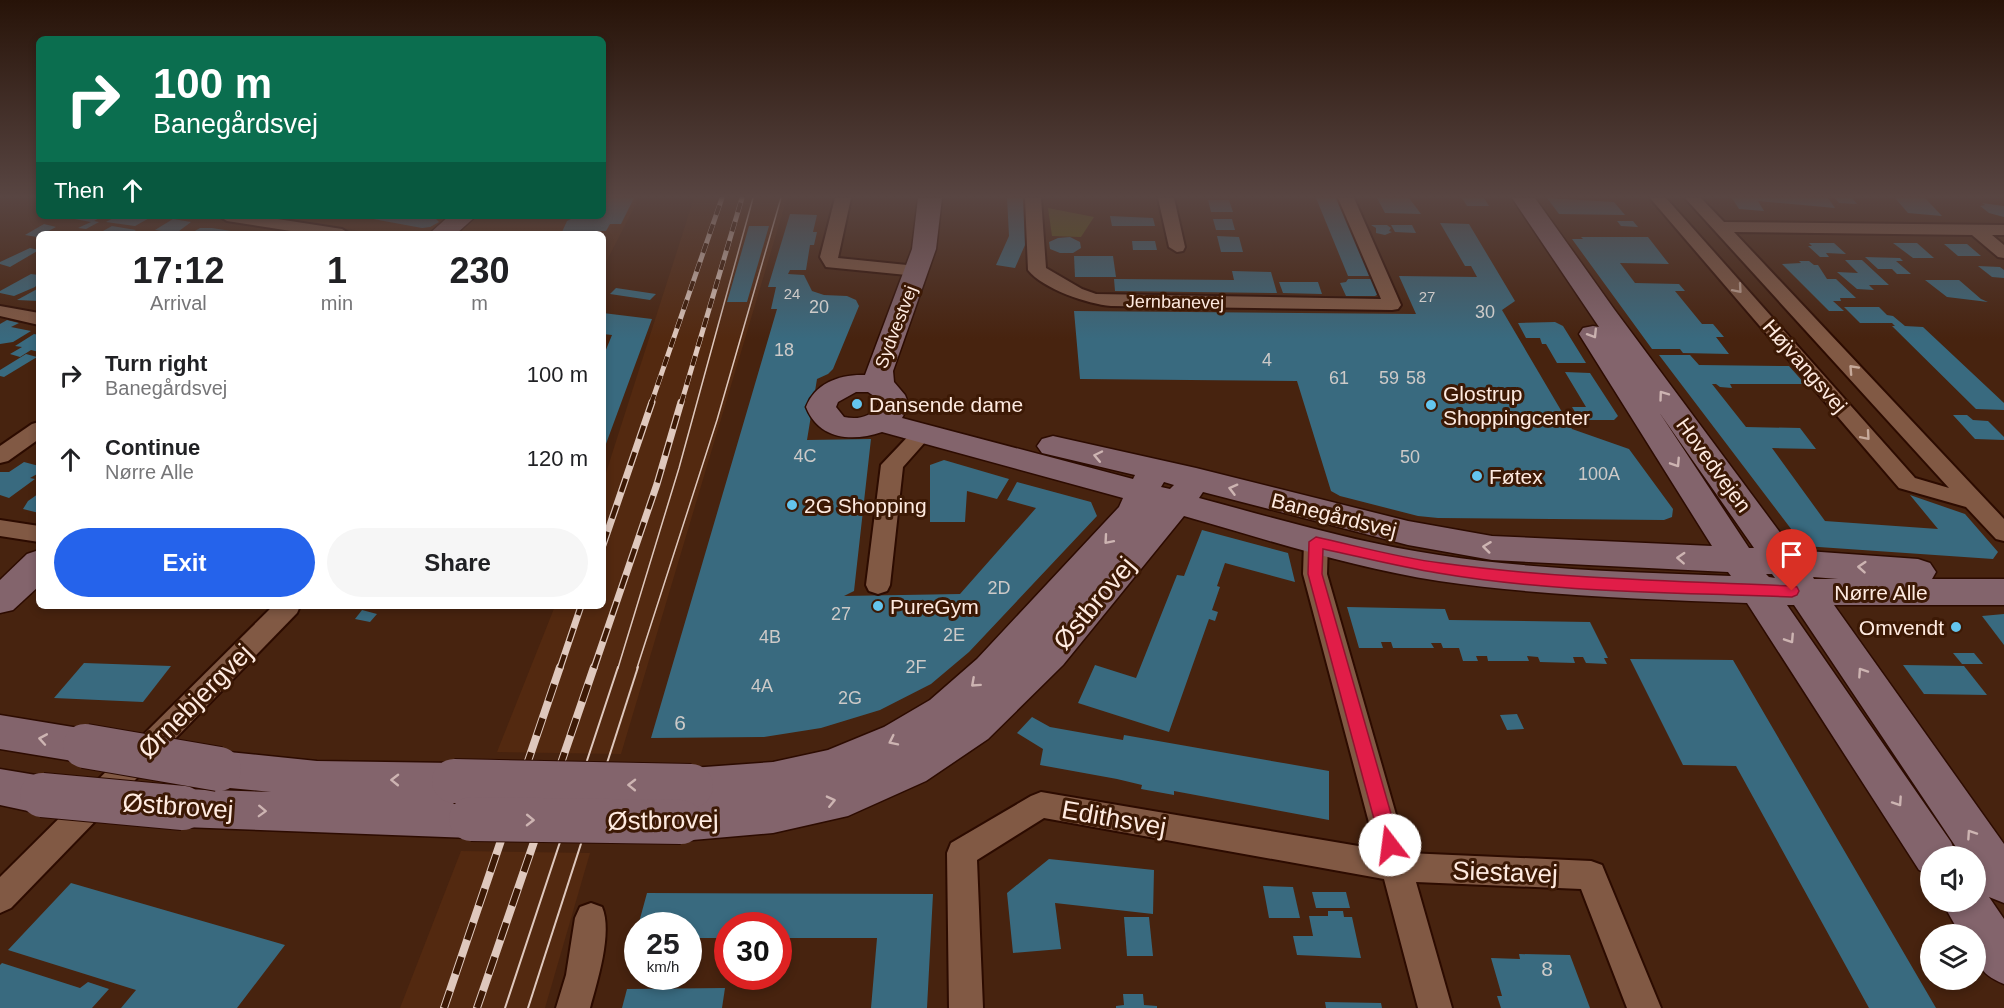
<!DOCTYPE html>
<meta charset="utf-8">
<style>
body{margin:0;font-family:Arial,sans-serif;background:#f6f6f6;color:#202124;height:100vh;display:flex;flex-direction:column;font-size:22px;white-space:nowrap}
*{box-sizing:border-box;margin:0}
p{font-size:20px;color:#757577}
.icon{flex:none;width:33px;height:33px;fill:none;stroke:currentColor;stroke-width:2;stroke-linecap:round;stroke-linejoin:round}
.map{position:relative;flex:1;overflow:hidden}
.sheet{position:absolute;left:36px;top:231px;width:570px;height:378px;display:flex;flex-direction:column;background:#fff;border-radius:9px;box-shadow:0 3px 9px #0003}
.sheet>*{flex:none}
.banner{position:absolute;left:36px;top:36px;width:570px;height:183px;border-radius:9px;box-shadow:0 3px 9px #0003;background:#0b6e4f;color:#fff;overflow:hidden}
.tools{position:absolute;left:1920px;top:846px;display:grid;gap:12px}
.tools a{display:grid;place-items:center;width:66px;height:66px;border-radius:50%;background:#fff;box-shadow:0 3px 9px #0003;font-size:30px}
.speed{position:absolute;left:624px;top:912px;display:flex;gap:12px;font-size:30px;font-weight:700;text-align:center}
.speed>*{display:grid;place-content:center;width:78px;height:78px;border-radius:50%;background:#fff;box-shadow:0 3px 9px #0003;line-height:1}
.speed small{font-size:15px;font-weight:400}
.speed .limit{border:9px solid #d22;background:#fff;color:#111}
.pin{position:absolute;display:grid;place-items:center;width:51px;height:51px;color:#fff;margin:-62px -26px;border-radius:50% 50% 50% 0;rotate:-45deg;box-shadow:0 0 6px #0007}
.pin .icon{rotate:45deg}
.me{position:absolute;width:66px;margin:-33px;rotate:345deg;stroke-linejoin:round;filter:drop-shadow(0 0 4px #0008)}
.turn{display:flex;align-items:center;gap:21px;height:126px;padding:0 18px;font-size:27px}
.turn .icon{width:78px;height:78px;stroke-width:2.5}
.turn b{display:block;font-size:42px;line-height:51px}
.then{display:flex;align-items:center;height:57px;padding:0 18px;background:#0003;gap:12px;font-size:22px}
.eta{display:flex;justify-content:space-evenly;align-items:center;height:102px;text-align:center}
.eta b{font-size:36px;font-weight:700;line-height:42px}
.primary-button{display:flex;gap:12px;margin-top:auto;padding:12px 18px}
.primary-button a{flex:1;height:69px;border-radius:36px;background:#2563eb;color:#fff;font-size:24px;font-weight:700;line-height:69px;text-align:center}
.primary-button a+a{background:#f6f6f6;color:#202124}
ul{padding:0;list-style:none}
li{display:flex;align-items:center;gap:18px;height:84px;padding:0 18px}
li div{flex:1}
li b{display:block;font-size:22px}
li em{font-style:normal}
.map>svg:first-child{display:block}
</style>
<div class="map">
<svg width="2004" height="1008" viewBox="0 0 2004 1008">
<rect width="100%" height="100%" fill="#47230f"/>
<g fill="#532910">
<path d="M603,198H639L605,264L603,234H378L272,216H603Z"/>
<path d="M694,198H787L621,754L497,752L555,606H603V482Z"/>
<path d="M461,851L590,853L545,1008H400Z"/>
</g>
<path fill="#595815" d="M1048,208L1094,217L1081,237L1052,236Z"/>
<g fill="#396a7f">
<path d="M603,198H634L621,224H610L606,231H597L596,234H496V232H562L567,221L577,216H603Z"/>
<path d="M1007,198H1025L1028,238L1015,268L996,265L1009,236Z"/>
<path d="M1316,198H1337L1372,276H1348Z"/>
<path d="M1377,198H1409L1421,214L1385,213Z"/>
<path d="M1462,198H1484L1489,206H1467Z"/>
<path d="M1547,198L1614,202L1625,215L1559,214Z"/>
<path d="M1732,198H1828L1835,208L1758,201L1764,211L1739,209Z"/>
<path d="M1835,198H1852L1857,204L1839,203Z"/>
<path d="M1895,198H1925L1942,216L1908,213Z"/>
<path d="M1208,200H1229L1233,212H1211Z"/>
<path d="M1982,203L2004,206V217L1989,213L1980,206L1985,205Z"/>
<path d="M790,214L817,215L813,232H817L814,245H810L806,270H790L788,274L804,275L812,291L824,295L847,296L856,300L859,306L833,369L828,374L817,379L807,440L871,439L854,591L844,596L960,594L1036,508L1007,500L1017,482L1091,502L1097,516L969,652L931,684L880,710L821,728L764,737L651,738L777,309H771L776,287H768Z"/>
<path d="M72,216H103L94,221L99,222L86,229L78,228L91,222L69,218Z"/>
<path d="M117,216H153L135,226L106,222Z"/>
<path d="M357,216H438L435,218L439,222L430,227L422,228Z"/>
<path d="M1110,216L1153,218L1155,226H1112Z"/>
<path d="M173,219L191,222L175,234H165L169,232L155,230Z"/>
<path d="M1213,219H1232L1235,230H1216Z"/>
<path d="M1617,221H1633L1638,227L1621,226Z"/>
<path d="M1440,223L1469,224L1515,301L1502,310L1572,429L1629,449L1673,509L1672,517L1664,520L1438,518L1418,516L1340,496L1331,491L1297,381L1080,379L1074,311L1416,314L1399,276L1477,277L1471,266H1465Z"/>
<path d="M44,224L56,227L37,237L25,235Z"/>
<path d="M1371,225H1387L1391,228L1389,231L1392,232L1385,235L1376,233V228Z"/>
<path d="M1391,225H1412L1416,233L1395,232Z"/>
<path d="M112,226L136,230L129,234L103,231Z"/>
<path d="M749,226H769L747,302H727Z"/>
<path d="M200,228H212L231,231L226,234H190Z"/>
<path d="M1217,236L1239,237L1243,252H1221Z"/>
<path d="M1070,237L1080,242L1081,248L1073,253H1060L1050,249L1049,242L1058,238Z"/>
<path d="M1581,237H1648L1669,264L1620,263L1635,283L1679,284L1685,291H1675L1702,324H1713L1724,337H1716L1729,354L1683,353L1680,349H1652L1572,239H1583Z"/>
<path d="M1132,241H1155L1157,250H1133Z"/>
<path d="M1809,243H1834L1846,254L1826,253L1829,257H1820L1808,246H1812Z"/>
<path d="M1893,243H1917L1934,258H1913Z"/>
<path d="M1944,244H1967L1981,256H1958Z"/>
<path d="M30,248L39,250L10,267L0,264V262Z"/>
<path d="M1074,256H1113L1116,277H1075Z"/>
<path d="M1865,257L1900,258L1903,261H1896L1911,274H1897L1892,269H1878Z"/>
<path d="M1845,260H1862L1889,285H1869L1874,290L1857,289L1837,272L1858,273Z"/>
<path d="M1799,261H1809L1814,265H1818L1827,279H1836L1856,298H1840L1841,301H1833L1844,311H1829L1782,264L1801,263Z"/>
<path d="M1978,266L2000,267L2004,270V278L1992,277Z"/>
<path d="M1232,271L1271,272L1277,293L1115,291L1114,279L1234,280Z"/>
<path d="M31,274L39,275V282L35,287L14,296L0,293V291Z"/>
<path d="M1348,279H1372L1378,294L1375,296H1346L1340,283L1346,282Z"/>
<path d="M1925,280H1959L1981,299L1988,302L1947,297Z"/>
<path d="M1279,282H1318L1322,294L1283,293Z"/>
<path d="M39,288V301L17,300Z"/>
<path d="M616,288L656,294L650,300L610,294Z"/>
<path d="M1844,307H1879L1887,315L1893,316L1905,326L1923,327L2004,403V410L1976,409L1892,326H1895L1892,323H1860Z"/>
<path d="M603,313L652,319L603,452V357L612,335L603,334Z"/>
<path d="M7,320L19,323L11,327L31,331L13,342L0,344V324Z"/>
<path d="M1555,322L1563,326L1586,363H1557L1546,344H1542L1540,338H1526L1518,323Z"/>
<path d="M34,334L39,335V352L31,350L20,357L10,354L22,347L15,346Z"/>
<path d="M26,354L37,357L4,377L0,376V370Z"/>
<path d="M1659,355H1690L1699,365L1789,366L1805,384H1730L1732,388L1720,387L1716,384H1712L1746,427L1800,428L1816,449L1772,448L1825,521L1938,529L1910,495L1965,514L1998,552L1993,559L1804,546Z"/>
<path d="M1565,372L1590,373L1618,416L1614,420H1580L1572,407H1586Z"/>
<path d="M1953,415H1967L1973,420L1988,421L2004,437V440L1975,439Z"/>
<path d="M944,460L1009,479L997,499L967,491L965,522H930V465Z"/>
<path d="M24,462L39,466V473L30,478L35,479L9,498L0,495V472H9Z"/>
<path d="M38,494L39,513L23,509L28,501Z"/>
<path d="M1202,530L1288,553L1295,582L1225,563L1217,586L1220,587L1212,610L1218,612L1215,621L1209,619L1169,732L1078,703L1095,665L1136,678L1177,575L1184,576Z"/>
<path d="M1347,607L1445,609L1449,620L1590,622L1608,658H1604L1607,664L1586,663L1583,657H1573L1575,663L1540,662L1538,657L1527,656L1529,661H1488L1487,656H1476L1478,661H1463L1459,648H1443L1441,643H1431L1434,648H1393L1391,642H1381L1383,648H1359Z"/>
<path d="M362,610L377,614L370,622L355,619Z"/>
<path d="M2004,614V645L1982,616Z"/>
<path d="M1953,653H1974L1983,664H1962Z"/>
<path d="M1630,659L1733,660L1936,1008H1869L1736,766L1683,765Z"/>
<path d="M84,663L171,666L143,702L54,698Z"/>
<path d="M1903,665L1964,666L1987,695L1924,694Z"/>
<path d="M1517,714L1524,729L1507,730L1500,715Z"/>
<path d="M1032,717L1050,727L1123,740L1124,735L1329,771V820L1174,791V795L1141,789L1142,785L1117,779L1040,765L1043,749L1017,733Z"/>
<path d="M1049,859L1154,870L1153,914L1055,903L1061,949L1013,953L1007,893Z"/>
<path d="M71,883L285,945L237,1008H121L136,990L8,950Z"/>
<path d="M1263,886L1293,887L1300,918H1269Z"/>
<path d="M1312,892H1346L1350,908H1316Z"/>
<path d="M647,893L933,894L927,1008H871L877,938H778V926H728V938H688V926H638Z"/>
<path d="M1328,911H1343L1344,917H1352L1361,958L1297,955L1293,936H1313L1309,916H1328Z"/>
<path d="M1124,917H1149L1153,956H1127Z"/>
<path d="M1519,954L1570,955L1590,1008H1501L1497,996H1502L1491,958L1520,959Z"/>
<path d="M2,963L80,988L88,982L109,989L92,1008H0V965Z"/>
<path d="M725,988L722,1008H622L627,989Z"/>
<path d="M1123,994H1143L1144,1005L1157,1006V1008H1116V1006L1124,1005Z"/>
<path d="M1325,1002L1381,1003L1382,1008H1326Z"/>
</g>
<g fill="none" stroke-linecap="round" stroke-linejoin="round">
<g stroke="#2c0b00" stroke-width="4">
<g id="street">
<path d="M835,198H851L838,258L917,266L923,267L926,271L923,275L917,276L826,267L820,257Z"/>
<path d="M1025,198H1041L1046,268L1082,289L1096,294L1381,299L1338,198H1354L1401,305L1398,309L1392,310L1111,306C1088,304 1043,289 1028,270Z"/>
<path d="M1158,198H1174L1185,247L1183,251L1177,252L1169,247Z"/>
<path d="M1650,198H1666L1915,478L1949,488L1685,198H1701L1724,222L2004,225V235H1992L2004,245V258L1998,257L1972,235L1734,232L2004,519V541L1996,539L1966,507L1899,488Z"/>
<path d="M219,216H258L342,229L350,234H310L227,221Z"/>
<path d="M0,306L39,313V325L0,316Z"/>
<path d="M39,422V439L8,461L0,463V446L32,424Z"/>
<path d="M924,425L931,427L934,432L903,467L890,585L887,591L878,594L869,591L866,585L881,465L917,427Z"/>
<path d="M0,520L39,526V542L0,536Z"/>
<path d="M1316,534L1324,536L1328,542L1327,574L1407,853L1591,861L1602,865L1661,1008H1627L1581,889L1416,882L1452,1008H1418L1384,879L1044,818L977,860L983,1008H949L947,853L951,843L1031,796L1041,792L1376,849L1303,574L1304,542L1308,536Z"/>
<path d="M273,606H300L297,613L11,908L0,913V877Z"/>
<path d="M591,903L602,907C613,932 597,982 590,1008H556L566,975L575,918L580,907Z"/>
</g>
</g>
<g stroke="#2c0b00" stroke-width="3">
<g id="secondary">
<path d="M918,198H942L936,249L893,371L894,382L905,395L909,405L902,418L1133,479L1135,475L1042,453L1037,446L1042,439L1053,436L1196,468L1408,521L1492,536L1712,546L1579,334L1583,328L1593,326L1599,327L1512,198H1535L1614,309L1793,550L1918,559L1930,563L1936,572L1932,579H2004V605H1834L2004,844V903L1989,897L2004,919V984C1977,973 1976,962 1976,934H1960L1942,902H1976V884L1982,887L1976,878V856H1962L1794,605H1787L1951,842L1957,856H1930V875L1919,870L1747,603C1644,599 1542,596 1439,581C1353,568 1268,540 1184,516L1063,665L988,739L926,781L848,816L773,833L681,841L666,836L659,822L666,808L685,802L676,799L670,786L676,773L691,768L773,762L828,750L884,727L930,700L977,659L1119,507L1123,498L882,432C852,442 819,440 806,407C815,383 840,374 865,375L912,249ZM856,392H868L877,398L879,405C871,417 858,420 844,417L836,407L838,402ZM1659,412L1754,548H1749ZM1164,482L1174,485L1170,489L1161,487ZM1203,492L1408,545L1492,560L1728,572L1731,576C1633,572 1536,570 1439,555C1358,543 1278,519 1199,498ZM1766,574H1772L1775,578L1769,577ZM1813,577L1838,579H1814Z"/>
<path d="M449,216H476L456,234H429Z"/>
<path d="M39,550V586L13,610L0,613V580L27,554Z"/>
<path d="M0,715L85,729L99,734L105,746L99,758L85,763L0,749Z"/>
<path d="M219,751L317,761L454,763L469,768L475,781L469,794L454,799L471,800L486,805L493,819L486,833L471,838L183,827L168,821L162,808L168,795L183,789L271,792L219,787L204,782L198,769L204,756Z"/>
<path d="M0,769L42,776L57,782L63,795L57,808L42,814L0,805Z"/>
</g>
</g>
<use href="#street" fill="#815944" fill-rule="evenodd"/>
<use href="#secondary" fill="#83646c" fill-rule="evenodd"/>
<g stroke="#dfc8bd" stroke-width="1.5">
<path d="M618,668L679,468L753,198"/>
<path d="M637,668L717,420L781,198"/>
</g>
<g stroke="#dfc8bd" stroke-width="2">
<path d="M505,1008L618,667"/>
<path d="M528,1008L638,667"/>
</g>
<g stroke="#dfc8bd" stroke-width="5">
<g id="rail-far2">
<path d="M651,404L722,198"/>
<path d="M681,404L742,198"/>
</g>
</g>
<g stroke="#dfc8bd" stroke-width="7">
<g id="rail-far1">
<path d="M603,545L652,402"/>
<path d="M560,668L581,606"/>
<path d="M594,668L657,484L681,402"/>
</g>
</g>
<g stroke="#dfc8bd" stroke-width="8">
<g id="rail">
<path d="M444,1008L560,667"/>
<path d="M477,1008L594,667"/>
</g>
</g>
<use href="#rail-far2" stroke="#3c1905" stroke-width="4" stroke-dasharray="10" stroke-linecap="butt"/>
<use href="#rail-far1" stroke="#3c1905" stroke-width="4.5" stroke-dasharray="14" stroke-linecap="butt"/>
<use href="#rail" stroke="#3c1905" stroke-width="6" stroke-dasharray="18" stroke-linecap="butt"/>
<g stroke="#2c0b00" stroke-width="46" stroke-linecap="butt">
<g id="secondary-bridge">
<path d="M85,746L219,769"/>
<path d="M454,781L691,786"/>
<path d="M42,795L183,808"/>
<path d="M471,819L681,822"/>
</g>
</g>
<use href="#secondary-bridge" stroke="#83646c" stroke-width="44"/>
</g>
<defs><path id="oneway-chevron" d="M-2-3.5L2.5 0L-2 3.5" fill="none" stroke-width="1.6" stroke-linecap="round" stroke-linejoin="round" transform="scale(1.5)"/></defs>
<g stroke="#c6a99a">
<use href="#oneway-chevron" transform="translate(1738 289) rotate(49)"/>
<use href="#oneway-chevron" transform="translate(1853 369) rotate(-133)"/>
<use href="#oneway-chevron" transform="translate(1866 436) rotate(49)"/>
</g>
<g stroke="#cdb4b2">
<use href="#oneway-chevron" transform="translate(1593 334) rotate(58)"/>
<use href="#oneway-chevron" transform="translate(1663 395) rotate(-126)"/>
<use href="#oneway-chevron" transform="translate(1098 456) rotate(-168)"/>
<use href="#oneway-chevron" transform="translate(1676 463) rotate(57)"/>
<use href="#oneway-chevron" transform="translate(1233 489) rotate(-165)"/>
<use href="#oneway-chevron" transform="translate(1108 540) rotate(131)"/>
<use href="#oneway-chevron" transform="translate(1487 547) rotate(-173)"/>
<use href="#oneway-chevron" transform="translate(1681 558) rotate(-177)"/>
<use href="#oneway-chevron" transform="translate(1862 567) rotate(-176)"/>
<use href="#oneway-chevron" transform="translate(1790 639) rotate(57)"/>
<use href="#oneway-chevron" transform="translate(1862 672) rotate(-124)"/>
<use href="#oneway-chevron" transform="translate(975 683) rotate(138)"/>
<use href="#oneway-chevron" transform="translate(43 739) rotate(-170)"/>
<use href="#oneway-chevron" transform="translate(893 741) rotate(154)"/>
<use href="#oneway-chevron" transform="translate(395 780) rotate(-179)"/>
<use href="#oneway-chevron" transform="translate(632 785) rotate(-179)"/>
<use href="#oneway-chevron" transform="translate(831 801) rotate(-13)"/>
<use href="#oneway-chevron" transform="translate(1898 802) rotate(56)"/>
<use href="#oneway-chevron" transform="translate(262 811) rotate(2)"/>
<use href="#oneway-chevron" transform="translate(530 820) rotate(1)"/>
<use href="#oneway-chevron" transform="translate(1971 834) rotate(-124)"/>
</g>
<linearGradient id="sky" x2="0" y2="1"><stop stop-color="#271308"/><stop offset="0.58" stop-color="#584542"/><stop offset="1" stop-color="#584542" stop-opacity="0"/></linearGradient>
<rect width="2004" height="339" fill="url(#sky)"/>
<path fill="#e11d48" stroke="#92132f" stroke-width="1.5" d="M1316,537C1357,546 1399,558 1441,563C1558,579 1675,581 1792,586L1797,587L1799,591L1797,595L1792,597C1674,592 1555,593 1438,573C1400,567 1361,557 1323,549L1322,574L1400,845L1397,851L1390,853L1384,851L1381,845L1308,574L1309,542Z"/>
<g fill="#64c5ee" stroke="#3c1905" stroke-width="2">
<circle cx="857" cy="404" r="6"/>
<circle cx="1431" cy="405" r="6"/>
<circle cx="1477" cy="476" r="6"/>
<circle cx="792" cy="505" r="6"/>
<circle cx="878" cy="606" r="6"/>
<circle cx="1956" cy="627" r="6"/>
</g>
<g text-anchor="middle" dominant-baseline="central" stroke-width="6" stroke-linejoin="round" paint-order="stroke">
<g font-size="15" fill="#cdcac8">
<text x="792" y="293">24</text>
<text x="1427" y="296">27</text>
</g>
<g font-size="18" fill="#feeae0" stroke="#3c1905">
<text transform="translate(1175 302) rotate(1)">Jernbanevej</text>
<text transform="translate(896 327) rotate(-69)">Sydvestvej</text>
</g>
<g font-size="18" fill="#cdcac8">
<text x="819" y="307">20</text>
<text x="1485" y="312">30</text>
<text x="784" y="350">18</text>
<text x="1267" y="360">4</text>
<text x="1339" y="378">61</text>
<text x="1389" y="378">59</text>
<text x="1416" y="378">58</text>
<text x="805" y="456">4C</text>
<text x="1410" y="457">50</text>
<text x="1599" y="474">100A</text>
<text x="999" y="588">2D</text>
<text x="841" y="614">27</text>
<text x="954" y="635">2E</text>
<text x="770" y="637">4B</text>
<text x="916" y="667">2F</text>
<text x="762" y="686">4A</text>
<text x="850" y="698">2G</text>
</g>
<g font-size="21" fill="#feeae0" stroke="#3c1905">
<text transform="translate(1805 366) rotate(49)">Højvangsvej</text>
<text transform="translate(1714 465) rotate(54)">Hovedvejen</text>
<text transform="translate(1334 515) rotate(14)">Banegårdsvej</text>
<text x="1881" y="592">Nørre Alle</text>
</g>
<g font-size="21" fill="#feeae0" stroke="#3c1905" text-anchor="start">
<text x="1443" y="393">Glostrup<tspan x="1443" dy="24">Shoppingcenter</tspan></text>
<text x="869" y="404">Dansende dame</text>
<text x="1489" y="476">Føtex</text>
<text x="804" y="505">2G Shopping</text>
<text x="890" y="606">PureGym</text>
<text x="1944" y="627" text-anchor="end">Omvendt</text>
</g>
<g font-size="21" fill="#cdcac8">
<text x="680" y="722">6</text>
<text x="1547" y="968">8</text>
</g>
<g font-size="26" fill="#feeae0" stroke="#3c1905">
<text transform="translate(1094 603) rotate(-50)">Østbrovej</text>
<text transform="translate(195 701) rotate(-45)">Ørnebjergvej</text>
<text transform="translate(178 806) rotate(4)">Østbrovej</text>
<text transform="translate(1114 818) rotate(10)">Edithsvej</text>
<text transform="translate(663 820) rotate(-1)">Østbrovej</text>
<text transform="translate(1505 872) rotate(2)">Siestavej</text>
</g>
</g>
</svg>
<div class="tools">
<a><svg class="icon" aria-label="sound" viewBox="0 0 24 24"><path d="M4 9h4l5-4v14l-5-4H4zM17 9q2 3 0 6"/></svg></a>
<a><svg class="icon" aria-label="layers" viewBox="0 0 24 24"><path d="M12 4l9 5-9 5-9-5zM3 14l9 5 9-5"/></svg></a>
</div>
<div class="speed"><div>25<small>km/h</small></div><div class="limit">30</div></div>
<div class="pin" style="left:1792px;top:591px;background:#d93025"><svg class="icon" aria-label="arrive" viewBox="0 0 24 24"><path d="M6 21V4h12l-3 4 3 4H6"/></svg></div>
<svg class="me" style="left:1390px;top:845px" viewBox="-20 -20 40 40"><circle r="19" fill="#fff"/><path d="M0-13L10 11 0 6-10 11z" fill="#e11d48"/></svg>
<div class="banner">
<div class="turn"><svg class="icon" aria-label="right" viewBox="0 0 24 24"><path d="M7 20v-9h11M14 6l5 5-5 5"/></svg><div><b>100 m</b>Banegårdsvej</div></div>
<div class="then">Then<svg class="icon" aria-label="ahead" viewBox="0 0 24 24"><path d="M12 20V5M6 11l6-6 6 6"/></svg></div>
</div>
<section class="sheet">
<div class="eta">
<div><b>17:12</b><p>Arrival</p></div>
<div><b>1</b><p>min</p></div>
<div><b>230</b><p>m</p></div>
</div>
<ul>
<li><svg class="icon" aria-label="right" viewBox="0 0 24 24"><path d="M7 20v-9h11M14 6l5 5-5 5"/></svg><div><b>Turn right</b><p>Banegårdsvej</p></div><em>100 m</em></li>
<li><svg class="icon" aria-label="ahead" viewBox="0 0 24 24"><path d="M12 20V5M6 11l6-6 6 6"/></svg><div><b>Continue</b><p>Nørre Alle</p></div><em>120 m</em></li>
</ul>
<div class="primary-button"><a>Exit</a><a>Share</a></div>
</section>
</div>
